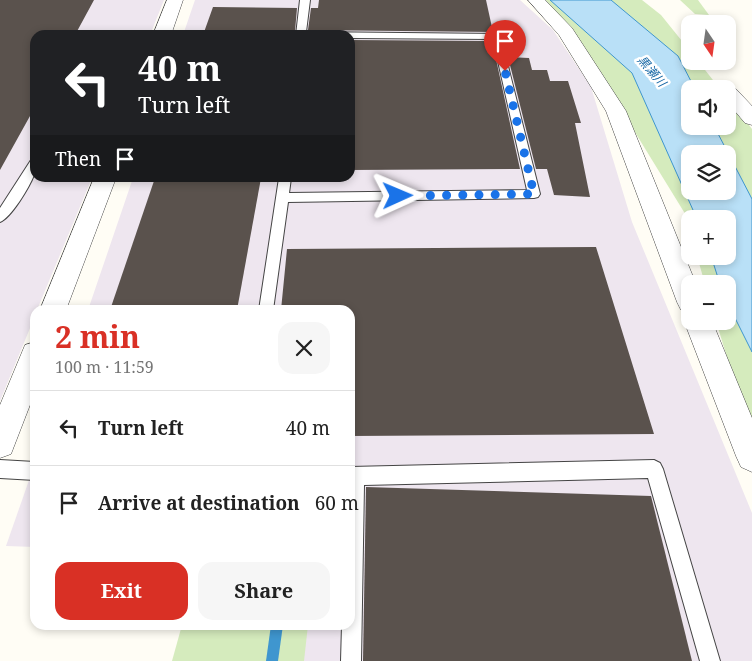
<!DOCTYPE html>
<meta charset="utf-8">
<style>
body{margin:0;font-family:"Noto Serif","Noto Sans JP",serif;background:#f6f6f6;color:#222;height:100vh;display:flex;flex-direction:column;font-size:19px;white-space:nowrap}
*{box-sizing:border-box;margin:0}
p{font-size:16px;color:#767676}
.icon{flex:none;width:28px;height:28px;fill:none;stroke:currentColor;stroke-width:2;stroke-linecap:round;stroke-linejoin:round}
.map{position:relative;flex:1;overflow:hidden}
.drawer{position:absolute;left:30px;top:305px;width:325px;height:325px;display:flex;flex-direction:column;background:#fff;border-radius:15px;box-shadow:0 2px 8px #0003}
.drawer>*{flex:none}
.guide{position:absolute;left:30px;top:30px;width:325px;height:152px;border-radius:15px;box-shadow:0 2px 8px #0003;background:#202124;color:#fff;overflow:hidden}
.needle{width:32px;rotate:167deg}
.controls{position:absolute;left:681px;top:15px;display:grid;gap:10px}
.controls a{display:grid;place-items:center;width:55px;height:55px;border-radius:10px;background:#fff;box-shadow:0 2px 8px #0003;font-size:25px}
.pin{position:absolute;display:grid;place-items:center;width:42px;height:42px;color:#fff;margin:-51px -21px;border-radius:50% 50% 50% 0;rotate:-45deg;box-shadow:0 0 5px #0007}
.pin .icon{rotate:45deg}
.me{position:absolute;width:55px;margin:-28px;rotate:89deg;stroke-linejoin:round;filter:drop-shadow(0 0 4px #0008)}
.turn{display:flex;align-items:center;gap:18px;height:105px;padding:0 25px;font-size:22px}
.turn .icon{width:65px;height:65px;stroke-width:2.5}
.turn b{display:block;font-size:35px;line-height:42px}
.then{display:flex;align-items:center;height:48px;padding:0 25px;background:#0003;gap:10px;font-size:19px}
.round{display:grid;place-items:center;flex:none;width:52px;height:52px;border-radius:15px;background:#f6f6f6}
.summary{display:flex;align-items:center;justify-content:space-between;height:85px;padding:0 25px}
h1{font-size:30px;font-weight:700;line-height:38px;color:#d93025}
.button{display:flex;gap:10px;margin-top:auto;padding:10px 25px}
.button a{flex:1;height:58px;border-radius:15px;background:#d93025;color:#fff;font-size:20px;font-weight:700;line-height:58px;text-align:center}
.button a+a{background:#f6f6f6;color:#222}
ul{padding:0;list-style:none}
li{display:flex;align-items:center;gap:15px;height:75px;padding:0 25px;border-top:1px solid #e0e0e0}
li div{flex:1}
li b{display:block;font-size:19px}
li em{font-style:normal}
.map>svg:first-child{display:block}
</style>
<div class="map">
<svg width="752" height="661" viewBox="0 0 752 661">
<rect width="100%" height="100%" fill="#fffdf5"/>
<g fill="#eee6ef">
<path d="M0,0H164L150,35H35V178H92L37,310H35V316L0,401Z"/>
<path d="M195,0H520L553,30L591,87L632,222L752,513V661H303L305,625H350V310H88L133,178H350V35H183Z"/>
<path d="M35,463V547L6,546Z"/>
</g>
<g fill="#d5ebbd" fill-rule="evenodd">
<path d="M539,0H642L661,15L690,51V61H698L720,89H690V126H728V98L752,129V440L716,321H728V284H705L697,256H728V219H690V233L684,212L582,46ZM690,154H728V191H690Z"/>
<path d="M680,0H698L709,15L695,14Z"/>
<path d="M182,625H308L304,661H172Z"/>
</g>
<path fill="#b9e0f7" stroke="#3f96cf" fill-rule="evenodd" d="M550,0H611L678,56L695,89H690V126H714L752,199V352L728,304V284H720L711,256H728V219H697L632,73ZM690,154H728V191H690Z"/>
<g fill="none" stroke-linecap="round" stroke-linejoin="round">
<path fill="#3f96cf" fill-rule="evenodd" d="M271,625H283L278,661H266Z"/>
</g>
<g fill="#5a524d">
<path d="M0,0H94L75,35H35V107L0,170Z"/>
<path d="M319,0H486L493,32L308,30L311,8H318Z"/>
<path d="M213,7L297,8L295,31H288L287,35H203Z"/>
<path d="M350,40L492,41L520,169L350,170Z"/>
<path d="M508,57L529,58L532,70H547L550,81H568L581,123H575L590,197L554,195L547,169H536Z"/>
<path d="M155,178H261L237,310H110Z"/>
<path d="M596,247L654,434L350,436V310H281L287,249Z"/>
<path d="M366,487L651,496L692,661H363Z"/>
</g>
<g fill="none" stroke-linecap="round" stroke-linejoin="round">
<g stroke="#444" stroke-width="2">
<g id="service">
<path d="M300,0H310L306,32L500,34L540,194L538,197L534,198L288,202L273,310H259L279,178H291L289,193L527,190L493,39L350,38V35H296Z"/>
<path d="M35,159C35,164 36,170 34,175C30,186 11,218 0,222V208L31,160Z"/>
<path d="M0,460L35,462V480L0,478Z"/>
<path d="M654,460L660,463L663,469L720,661H700L648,478L364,485L361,661H341L342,625H350V467Z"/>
</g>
</g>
<g stroke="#444" stroke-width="1">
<g id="minor">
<path d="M167,0H183L171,35H153Z"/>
<path d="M528,0H545L572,28L626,111L696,284H690V321H712L752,418V472L741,467L736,456L684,321L689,313L681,310L677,302L606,111L559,35Z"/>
<path d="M728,86L735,88L752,106V125L745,123L728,103V89H720Z"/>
<path d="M94,178H116L66,310H40Z"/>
<path d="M35,342V392L11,454L0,458V405L25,345Z"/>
</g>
</g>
<use href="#service" fill="#fff" fill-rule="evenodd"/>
<use href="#minor" fill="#fff" fill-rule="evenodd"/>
</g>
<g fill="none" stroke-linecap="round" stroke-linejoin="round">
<path stroke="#1a73e8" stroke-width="9" stroke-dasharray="0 16.2" d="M398,196L534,194L505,71"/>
</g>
<g text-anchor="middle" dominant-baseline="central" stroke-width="5" stroke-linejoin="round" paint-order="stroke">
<g font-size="12" font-style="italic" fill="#1768a6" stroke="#fff">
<text transform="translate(652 71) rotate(49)">黒瀬川</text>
</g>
</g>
</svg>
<div class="controls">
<a><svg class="needle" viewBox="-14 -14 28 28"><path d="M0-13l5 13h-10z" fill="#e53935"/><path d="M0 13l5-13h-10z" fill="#767676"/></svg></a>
<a><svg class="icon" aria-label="sound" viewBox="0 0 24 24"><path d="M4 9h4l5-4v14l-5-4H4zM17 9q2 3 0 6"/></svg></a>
<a><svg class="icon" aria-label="layers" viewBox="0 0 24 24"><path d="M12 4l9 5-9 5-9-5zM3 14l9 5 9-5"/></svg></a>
<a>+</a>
<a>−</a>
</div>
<div class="pin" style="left:505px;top:71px;background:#d93025"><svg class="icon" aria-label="arrive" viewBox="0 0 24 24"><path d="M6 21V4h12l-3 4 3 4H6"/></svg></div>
<svg class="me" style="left:398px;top:196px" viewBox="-20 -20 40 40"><path d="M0-17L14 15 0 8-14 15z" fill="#1a73e8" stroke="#fff" stroke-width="4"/></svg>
<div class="guide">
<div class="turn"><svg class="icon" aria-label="left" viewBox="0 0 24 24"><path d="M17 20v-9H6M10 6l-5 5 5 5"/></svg><div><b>40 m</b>Turn left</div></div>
<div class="then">Then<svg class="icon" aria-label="arrive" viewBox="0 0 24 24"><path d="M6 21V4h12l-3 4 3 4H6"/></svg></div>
</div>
<section class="drawer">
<div class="summary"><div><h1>2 min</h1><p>100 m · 11:59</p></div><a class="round"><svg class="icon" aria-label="close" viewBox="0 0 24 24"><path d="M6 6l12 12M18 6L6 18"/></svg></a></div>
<ul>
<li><svg class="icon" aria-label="left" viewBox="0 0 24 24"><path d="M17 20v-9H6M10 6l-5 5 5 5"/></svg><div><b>Turn left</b></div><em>40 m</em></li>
<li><svg class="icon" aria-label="arrive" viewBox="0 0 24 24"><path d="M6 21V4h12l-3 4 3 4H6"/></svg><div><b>Arrive at destination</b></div><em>60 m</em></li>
</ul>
<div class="button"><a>Exit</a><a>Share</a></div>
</section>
</div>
